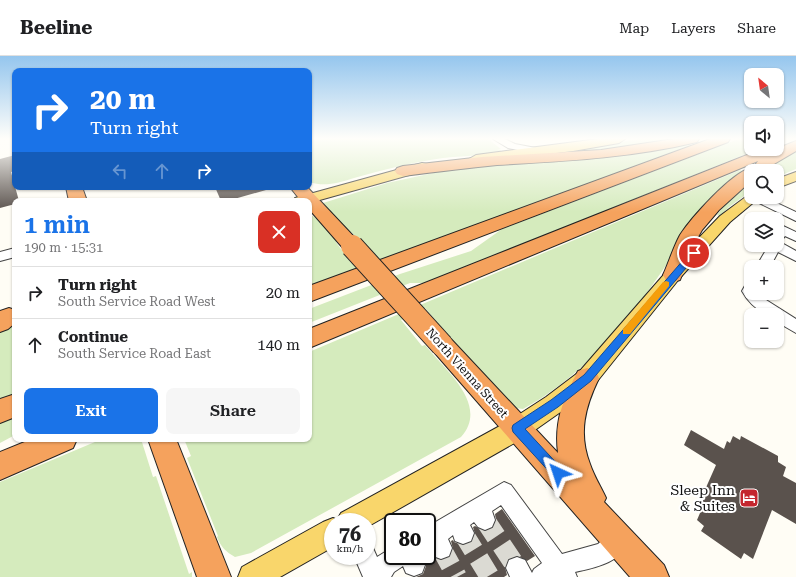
<!DOCTYPE html>
<meta charset="utf-8">
<style>
body{margin:0;font-family:"Roboto Serif",serif;background:#f6f6f6;color:#202124;height:100vh;display:flex;flex-direction:column;font-size:15px;white-space:nowrap}
*{box-sizing:border-box;margin:0}
p{font-size:13px;color:#757577}
.icon{flex:none;width:22px;height:22px;fill:none;stroke:currentColor;stroke-width:2;stroke-linecap:round;stroke-linejoin:round}
.map{position:relative;flex:1;overflow:hidden}
.sheet{position:absolute;left:12px;top:142px;width:300px;height:244px;display:flex;flex-direction:column;background:#fff;border-radius:8px;box-shadow:0 1px 3px #0004}
.sheet>*{flex:none}
.top-card{position:absolute;left:12px;top:12px;width:300px;height:122px;border-radius:8px;box-shadow:0 1px 3px #0004;background:#1a73e8;color:#fff;overflow:hidden}
.needle{width:26px;rotate:331deg}
.fabs{position:absolute;left:744px;top:12px;display:grid;gap:8px}
.fabs a{display:grid;place-items:center;width:40px;height:40px;border-radius:8px;background:#fff;box-shadow:0 1px 3px #0004;font-size:20px}
.speed{position:absolute;left:324px;top:457px;display:flex;gap:8px;font-size:20px;font-weight:700;text-align:center}
.speed>*{display:grid;place-content:center;width:52px;height:52px;border-radius:50%;background:#fff;box-shadow:0 1px 3px #0004;line-height:1}
.speed small{font-size:10px;font-weight:400}
.speed .limit{border:2px solid #111;border-radius:6px;background:#fff;color:#111}
.pin{position:absolute;display:grid;place-items:center;width:34px;height:34px;color:#fff;margin:-17px;border:2px solid #fff;border-radius:50%;box-shadow:0 1px 4px #0007}
.me{position:absolute;width:44px;margin:-22px;rotate:318deg;stroke-linejoin:round;filter:drop-shadow(0 0 3px #0008)}
.turn{display:flex;align-items:center;gap:14px;height:84px;padding:0 12px;font-size:18px}
.turn .icon{width:52px;height:52px;stroke-width:2.5}
.turn b{display:block;font-size:28px;line-height:34px}
.lanes{display:flex;align-items:center;height:38px;padding:0 12px;background:#0003;justify-content:center;gap:20px;direction:ltr}
.lanes .off{opacity:.35}
.round{display:grid;place-items:center;flex:none;width:42px;height:42px;border-radius:8px;background:#f6f6f6}
.overview{display:flex;align-items:center;justify-content:space-between;height:68px;padding:0 12px}
h1{font-size:24px;font-weight:600;line-height:30px;color:#1a73e8}
.button{display:flex;gap:8px;margin-top:auto;padding:8px 12px}
.button a{flex:1;height:46px;border-radius:8px;background:#1a73e8;color:#fff;font-size:16px;font-weight:600;line-height:46px;text-align:center}
.button a+a{background:#f6f6f6;color:#202124}
ul{padding:0;list-style:none}
li{display:flex;align-items:center;gap:12px;height:52px;padding:0 12px;border-top:1px solid #e0e0e0}
li div{flex:1}
li b{display:block;font-size:15px}
li em{font-style:normal}
header{display:flex;align-items:center;gap:24px;box-sizing:border-box;height:56px;padding:0 20px;background:#fff;border-bottom:1px solid #e0e0e0}
header strong{font-size:19px}
nav{display:flex;gap:22px;margin-inline-start:auto;font-size:14px}
.map>svg:first-child{display:block}
</style>
<header>
<strong>Beeline</strong>
<nav><a>Map</a><a>Layers</a><a>Share</a></nav>
</header>
<div class="map">
<svg width="796" height="521" viewBox="0 0 796 521">
<rect width="100%" height="100%" fill="#fffdf5"/>
<g fill="#d5ebbd">
<path d="M309,83H488L501,93L497,94H501L500,95C487,100 459,100 443,102C413,106 383,114 354,122C338,127 325,131 309,126Z"/>
<path d="M637,83H676L605,94L573,97L571,95Z"/>
<path d="M738,83H751V93H758L427,227H410L309,267V253L400,218L471,195L502,173Z"/>
<path d="M690,87L691,89L309,231V158L318,163L338,185L336,186L351,207L374,198L351,176L349,177L323,147L387,127L447,114Z"/>
<path d="M796,95V113L777,121V115H763Z"/>
<path d="M740,114L743,115C707,144 678,193 651,231C618,278 575,325 523,353L516,352L471,306L425,252L401,264L422,290L425,289L431,296C450,318 488,351 461,381L251,497L235,501C226,496 221,491 217,481L218,480L187,402L191,400L184,383H309V296Z"/>
<path d="M751,124V135L729,151L720,160L717,159L727,146Z"/>
<path d="M15,266V340L0,345V275Z"/>
<path d="M15,360V379L0,387V366Z"/>
<path d="M102,383H141L153,421L156,420L189,518L192,516V521H0V426Z"/>
</g>
<g fill="#5a524d">
<path d="M15,99V115L11,116L19,145H15V148L0,152V103Z"/>
<path d="M215,131H265L266,134L227,145H221Z"/>
<path d="M691,374L724,393L727,385L730,387L733,380L740,384L741,380L778,400V406L786,411L783,420L796,427V468L772,454L753,503L744,497L741,503L701,475L704,470L697,464L700,457L696,454L716,409L684,389Z"/>
<path d="M502,453L535,500L527,505L518,500L508,503L505,511L507,519L504,521H416L423,518L426,510L424,502L430,498L432,501L440,504L450,501L453,493L451,485L453,484L454,486L462,489L472,486L475,478L473,471L475,470L484,475L493,472L496,465L495,458Z"/>
</g>
<g fill="none" stroke-linecap="round" stroke-linejoin="round">
<g stroke="#dbdad3" stroke-width="20" stroke-dasharray="20 10" stroke-linecap="butt">
<path d="M485,464L517,512"/>
<path d="M463,477L490,521"/>
<path d="M441,492L457,521"/>
</g>
<g stroke="#444" stroke-width="2">
<g id="minor">
<path d="M493,83H505L515,88L541,93L542,95L537,98L508,92Z"/>
<path d="M751,139V141H764L796,156V165L751,143L749,141Z"/>
<path d="M781,169L796,176V185L785,180L780,186L796,195V205L778,196L770,211H756L769,189H777V170Z"/>
<path d="M15,192V201L0,205V196Z"/>
<path d="M751,227V237H759L763,242L796,263V277L777,266V259C761,259 750,249 742,235L746,228Z"/>
<path d="M504,426L511,429L562,498L598,488L611,476L619,473L627,476L630,484C620,507 597,511 575,516L577,521H510L506,512L509,504L517,501L525,504L532,517L534,513L542,507L501,449L492,455L495,464L492,471L485,474L478,471L474,466L470,469L474,477L471,485L463,488L455,485L453,479L448,483L452,492L449,500L441,503L433,500L429,493L427,494V471Z"/>
<path d="M367,490L373,492L377,501L393,491V500H421L425,509L422,517L414,520L406,517L403,510L394,516L391,521H363L354,500H367Z"/>
</g>
</g>
<g stroke="#222" stroke-width="2">
<g id="major">
<path d="M598,83H625L619,87L573,95L476,107L469,103L476,99Z"/>
<path d="M422,107L427,108L429,111L427,114L309,147V145H293L295,142Z"/>
<path d="M796,116V125L777,132V123Z"/>
<path d="M751,137V141H760L730,166L679,223L595,328L562,355L525,381L367,471V466H333V491L280,521H238L242,511L323,466L333,462L337,464L341,457L509,365L546,341L579,316L667,215L720,160Z"/>
</g>
</g>
<g stroke="#222" stroke-width="2">
<g id="highway">
<path d="M674,83H699L697,86C631,102 565,105 497,109C466,112 434,116 403,120L397,118L395,115L397,112L403,110L482,101L601,94Z"/>
<path d="M710,83H730L728,86L309,246V230Z"/>
<path d="M796,85V95L769,111H759L756,108L758,105L309,292V273L762,93H777V89L781,91Z"/>
<path d="M751,112L758,115H751V125L719,154L702,174L693,190L680,224L673,226L666,224L663,219C669,206 673,192 680,179C691,162 731,117 751,112Z"/>
<path d="M66,131H82L87,145H69Z"/>
<path d="M290,131H307L357,184L359,188L357,192L350,194L343,192L309,153V145H301Z"/>
<path d="M9,252L15,254V267L8,273L0,276V255Z"/>
<path d="M442,280L450,282L558,397C554,366 563,342 578,315L587,312L596,315L599,322C585,351 578,377 590,408C594,420 601,431 606,442L604,446L664,509L669,521H630L434,296L430,289L434,282Z"/>
<path d="M15,338V361L0,367V343Z"/>
<path d="M32,383H77L73,392L0,424V396Z"/>
<path d="M148,383H176L231,521H197Z"/>
</g>
</g>
<use href="#minor" fill="#fff" fill-rule="evenodd"/>
<use href="#major" fill="#f9d66b" fill-rule="evenodd"/>
<use href="#highway" fill="#f5a25d" fill-rule="evenodd"/>
<g stroke="#222" stroke-width="18" stroke-linecap="butt">
<path id="highway-bridge-far1" d="M350,188L353,191"/>
</g>
<g stroke="#222" stroke-width="24" stroke-linecap="butt">
<path id="highway-bridge" d="M352,190L442,289"/>
</g>
<use href="#highway-bridge-far1" stroke="#f5a25d" stroke-width="16"/>
<use href="#highway-bridge" stroke="#f5a25d" stroke-width="22"/>
</g>
<linearGradient id="sky" x2="0" y2="1"><stop stop-color="#95c6ee"/><stop offset="0.53" stop-color="#fffefa"/><stop offset="1" stop-color="#fffefa" stop-opacity="0"/></linearGradient>
<rect width="796" height="156" fill="url(#sky)"/>
<path fill="#1a73e8" stroke="#114b97" d="M694,194L697,195V199L591,325L558,351L525,373L562,413L564,417L562,421L558,423L554,421L513,376L512,372L513,369L551,344L584,319L691,195Z"/>
<path fill="#f59e0b" d="M666,225L669,226V230L630,278H623V273L663,226Z"/>
<defs>
<g id="hotel-square" transform="scale(1)"><rect x="-9" y="-9" width="18" height="18" rx="4" fill="#c4262e" stroke="#fff"/><path d="M-6-4.5h1.5V1H6V5H4.5V3h-9V5H-6ZM-4 0a1.8 1.8 0 1 1 3.6 0ZM.5 0V-2.5h3Q6-2.5 6 0Z" fill="#fff"/></g>
</defs>
<g fill-rule="evenodd">
<use href="#hotel-square" x="749" y="442"/>
</g>
<g text-anchor="middle" dominant-baseline="central" stroke-width="4" stroke-linejoin="round" paint-order="stroke">
<g font-size="12" fill="#111" stroke="#fff">
<text transform="translate(467 317) rotate(48)">North Vienna Street</text>
</g>
<g font-size="14" fill="#111" stroke="#fff" text-anchor="end">
<text x="735" y="434">Sleep Inn<tspan x="735" dy="16">&amp; Suites</tspan></text>
</g>
</g>
</svg>
<div class="fabs">
<a><svg class="needle" viewBox="-14 -14 28 28"><path d="M0-13l5 13h-10z" fill="#e53935"/><path d="M0 13l5-13h-10z" fill="#757577"/></svg></a>
<a><svg class="icon" aria-label="sound" viewBox="0 0 24 24"><path d="M4 9h4l5-4v14l-5-4H4zM17 9q2 3 0 6"/></svg></a>
<a><svg class="icon" aria-label="search" viewBox="0 0 24 24"><circle cx="10" cy="10" r="6"/><path d="M15 15l6 6"/></svg></a>
<a><svg class="icon" aria-label="layers" viewBox="0 0 24 24"><path d="M12 4l9 5-9 5-9-5zM3 14l9 5 9-5"/></svg></a>
<a>+</a>
<a>−</a>
</div>
<div class="speed"><div>76<small>km/h</small></div><div class="limit">80</div></div>
<div class="pin" style="left:694px;top:197px;background:#d93025"><svg class="icon" aria-label="arrive" viewBox="0 0 24 24"><path d="M6 21V4h12l-3 4 3 4H6"/></svg></div>
<svg class="me" style="left:558px;top:417px" viewBox="-20 -20 40 40"><path d="M0-17L14 15 0 8-14 15z" fill="#1a73e8" stroke="#fff" stroke-width="4"/></svg>
<div class="top-card">
<div class="turn"><svg class="icon" aria-label="right" viewBox="0 0 24 24"><path d="M7 20v-9h11M14 6l5 5-5 5"/></svg><div><b>20 m</b>Turn right</div></div>
<div class="lanes"><svg class="icon off" aria-label="left" viewBox="0 0 24 24"><path d="M17 20v-9H6M10 6l-5 5 5 5"/></svg><svg class="icon off" aria-label="ahead" viewBox="0 0 24 24"><path d="M12 20V5M6 11l6-6 6 6"/></svg><svg class="icon" aria-label="right" viewBox="0 0 24 24"><path d="M7 20v-9h11M14 6l5 5-5 5"/></svg></div>
</div>
<section class="sheet">
<div class="overview"><div><h1>1 min</h1><p>190 m · 15:31</p></div><a class="round" style="background:#d93025;color:#fff"><svg class="icon" aria-label="close" viewBox="0 0 24 24"><path d="M6 6l12 12M18 6L6 18"/></svg></a></div>
<ul>
<li><svg class="icon" aria-label="right" viewBox="0 0 24 24"><path d="M7 20v-9h11M14 6l5 5-5 5"/></svg><div><b>Turn right</b><p>South Service Road West</p></div><em>20 m</em></li>
<li><svg class="icon" aria-label="ahead" viewBox="0 0 24 24"><path d="M12 20V5M6 11l6-6 6 6"/></svg><div><b>Continue</b><p>South Service Road East</p></div><em>140 m</em></li>
</ul>
<div class="button"><a>Exit</a><a>Share</a></div>
</section>
</div>
